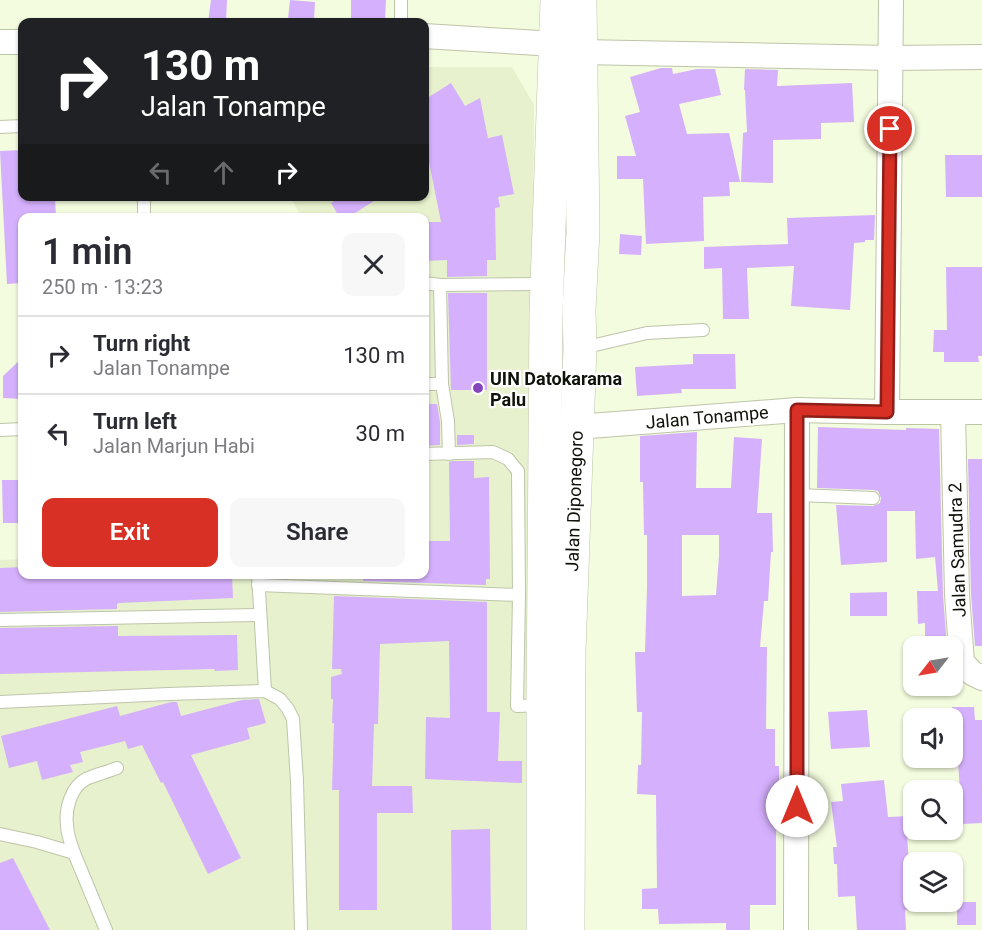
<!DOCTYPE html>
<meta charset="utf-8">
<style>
body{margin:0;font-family:Roboto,sans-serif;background:#f7f7f7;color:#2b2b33;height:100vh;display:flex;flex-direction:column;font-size:22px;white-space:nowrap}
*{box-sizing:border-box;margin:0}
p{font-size:20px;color:#7c7c81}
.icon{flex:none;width:33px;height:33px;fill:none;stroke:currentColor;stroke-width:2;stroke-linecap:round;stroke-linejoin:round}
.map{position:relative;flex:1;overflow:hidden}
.details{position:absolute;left:18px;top:213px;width:411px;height:366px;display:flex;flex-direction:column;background:#fff;border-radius:12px;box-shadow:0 2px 4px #0004}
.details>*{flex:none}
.hud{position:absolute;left:18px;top:18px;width:411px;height:183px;border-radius:12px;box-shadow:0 2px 4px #0004;background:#202124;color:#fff;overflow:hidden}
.needle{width:39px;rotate:239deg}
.controls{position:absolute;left:903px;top:636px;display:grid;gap:12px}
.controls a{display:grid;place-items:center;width:60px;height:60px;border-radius:12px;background:#fff;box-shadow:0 2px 4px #0004;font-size:30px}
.pin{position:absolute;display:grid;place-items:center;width:51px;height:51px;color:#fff;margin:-26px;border:3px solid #fff;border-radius:50%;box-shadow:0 2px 6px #0007}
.me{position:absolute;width:66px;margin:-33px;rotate:0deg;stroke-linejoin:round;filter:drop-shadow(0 0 4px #0008)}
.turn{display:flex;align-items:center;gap:21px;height:126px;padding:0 24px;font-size:27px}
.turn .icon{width:78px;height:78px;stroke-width:2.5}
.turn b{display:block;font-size:42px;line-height:51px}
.lanes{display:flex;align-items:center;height:57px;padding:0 24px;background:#0003;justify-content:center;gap:30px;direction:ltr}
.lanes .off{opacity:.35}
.round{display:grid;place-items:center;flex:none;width:63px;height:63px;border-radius:12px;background:#f7f7f7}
.headline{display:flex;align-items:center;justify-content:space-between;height:102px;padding:0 24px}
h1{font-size:36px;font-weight:600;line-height:45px}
.button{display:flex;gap:12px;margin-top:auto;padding:12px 24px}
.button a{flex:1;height:69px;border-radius:12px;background:#d93025;color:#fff;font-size:24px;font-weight:600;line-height:69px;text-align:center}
.button a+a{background:#f7f7f7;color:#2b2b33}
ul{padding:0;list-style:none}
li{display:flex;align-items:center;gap:18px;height:78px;padding:0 24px;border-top:2px solid #e1e1e2}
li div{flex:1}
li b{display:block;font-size:22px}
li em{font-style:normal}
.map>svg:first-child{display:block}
</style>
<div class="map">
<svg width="982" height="930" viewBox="0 0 982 930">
<rect width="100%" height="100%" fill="#f3fcde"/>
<path fill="#e7f1cd" d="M425,67H512L534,105L527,930H0V560L22,559V574H424V218L295,217L300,214L290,197L424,196Z"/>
<g fill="#d5b0fc" fill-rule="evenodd">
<path d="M211,0H227L226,22H208Z"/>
<path d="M290,0L315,2L314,20L288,19Z"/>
<path d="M351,0H386L385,22H351Z"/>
<path d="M661,68H672L673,74L697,69H715L721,95L679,104L687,134L729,133L740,182H729L730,196L703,197L704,241L646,244L643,179H617V156H636L625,116L640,112L630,77Z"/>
<path d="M745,69L778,70L777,86L852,83L854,122L821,123V139L773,140V183L741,182L743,133L747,132L745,90H744Z"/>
<path d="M451,83L465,106L480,98L488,138L502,135L514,194L498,197L500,207L495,208L496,260H487V276L447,277V260L424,261V222H441L424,137V100Z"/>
<path d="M22,150V196H55L56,218H22V283L7,284L0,151Z"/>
<path d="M945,155H982V197H946Z"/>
<path d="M341,196H382L347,218H340L331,203Z"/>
<path d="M875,215L874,240H865V242L854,243L850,310L791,306L794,266L747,268L749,319H723L722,268L704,269V247L788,244L787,218Z"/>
<path d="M620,234L642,236L641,255L619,254Z"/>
<path d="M946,267H982V356H978L979,362H944V352H933L934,330H947Z"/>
<path d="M448,293H487V390H451Z"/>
<path d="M693,354H735L736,389H681L682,393L637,396L635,367L693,364Z"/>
<path d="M22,358V399L3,398V376Z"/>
<path d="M424,404H437L440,422V445L424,446Z"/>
<path d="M818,427L906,430V428L939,429L943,595L947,646H925V623L918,624L917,591H938L935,557L916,559L915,511H887V562L841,565L836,505L873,506L880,503L881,498L878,491L873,490L817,488Z"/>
<path d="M697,432L696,488H731L734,437L762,439L757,513H772L773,552H771L768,601H764L760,647H767L766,729H775V766H779V830H776V905H750V930H726V923L659,924L658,909H642V889L657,888L656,795L637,794L638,765H641L642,712H637L635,652H645L647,588V535H644L643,482H640V436ZM682,535H719V556L716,595L682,596Z"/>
<path d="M457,435H474V444L457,445Z"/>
<path d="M968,459H982V646H975L971,594Z"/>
<path d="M452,461H474V478L489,477L490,579H486V585L363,581L364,574H424V541H450L449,462Z"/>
<path d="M2,480H22V523H3Z"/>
<path d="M22,567V574H232L233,598L119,603L117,604V609L0,612V568Z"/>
<path d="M887,592V616H850V593Z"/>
<path d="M334,596L487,602V712H500L498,761H522V783L425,779L426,717L450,718L449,641L380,644L378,724H374L372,786H412L413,813H377V910H339V790H332L334,723H332L333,699H331V677L342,674L341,669H332Z"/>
<path d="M118,626V636L237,635L238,670L215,671L214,669L0,674V628Z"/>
<path d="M259,699L266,723L247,728L250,739L191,755L241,858L208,874L163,782L161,783L142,745L128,749L125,741L80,752L83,762L70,765L73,772L42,780L37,761L9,768L1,736L117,706L120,716L171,702H177L181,716L242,700Z"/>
<path d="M952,707H974L975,720H982V823L962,824L957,745L952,746Z"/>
<path d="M867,710L870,747L831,749L828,712Z"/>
<path d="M884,780L888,817L910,816L911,834L907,835L912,909L905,910L906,930H857L855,896L838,897L837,864H834L833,847H837L831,802L843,801L841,784Z"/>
<path d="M490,829L491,930H452L451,830Z"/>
<path d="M13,858L50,930H0V863Z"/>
<rect x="957" y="902" width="19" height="23"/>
</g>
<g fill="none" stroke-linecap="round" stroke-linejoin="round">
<g stroke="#bdc5a9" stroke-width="14">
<g id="service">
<path d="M401,0V22"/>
<path d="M0,127L22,126"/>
<path d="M144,196V218"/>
<path d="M424,283L440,285L442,384L448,421L449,454"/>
<path d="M440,285L546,284"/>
<path d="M582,348L647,333L703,330"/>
<path d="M424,384H442"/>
<path d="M0,430L22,429"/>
<path d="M424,454L493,452L508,459L518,471L519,595L517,706L543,705"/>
<path d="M798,495L873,498"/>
<path d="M258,574L265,691"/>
<path d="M258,585L519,595"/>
<path d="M0,620L260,615"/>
<path d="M0,702L168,694L265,691L280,699L288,709L293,719L297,781L301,930"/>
<path d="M0,834L37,842L74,853L106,930"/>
<path d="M74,853C71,844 67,834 67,825C65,809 71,787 86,779C95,775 107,772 117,768"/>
</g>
</g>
<g stroke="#bdc5a9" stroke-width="26">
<g id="minor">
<path d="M424,36L555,44"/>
<path d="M0,42H22"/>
<path d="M580,52L891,58L982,57"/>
<path d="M887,412L891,0"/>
<path d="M953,412L957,595L962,662L972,673L982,678"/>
<path d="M577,427L797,410L887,412H982"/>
<path d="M796,930L797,410"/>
</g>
</g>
<g stroke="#bdc5a9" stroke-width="34">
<g id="trunk">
<path d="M543,930V705L546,313L557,0"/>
<path d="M568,930L569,652L580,348L579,310L583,231L580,0"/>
</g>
</g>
<use href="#service" stroke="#fff" stroke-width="12"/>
<use href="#minor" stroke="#fff" stroke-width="24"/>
<use href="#trunk" stroke="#fff" stroke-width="33"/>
</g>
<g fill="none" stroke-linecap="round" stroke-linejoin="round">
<g stroke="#8d1f18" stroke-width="15">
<path id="route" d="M797,806V410L887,412L890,129"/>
</g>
<use href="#route" stroke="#d93025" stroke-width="10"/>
</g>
<circle fill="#8646bb" stroke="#fff" stroke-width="2" cx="478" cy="388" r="6"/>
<g text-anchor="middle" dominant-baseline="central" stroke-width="4.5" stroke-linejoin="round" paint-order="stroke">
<g font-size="18" font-weight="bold" fill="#101309" stroke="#fff" text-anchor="start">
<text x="490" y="378">UIN Datokarama<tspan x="490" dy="21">Palu</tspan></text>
</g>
<g font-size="18" fill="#101309" stroke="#fff">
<text transform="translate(707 417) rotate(-5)">Jalan Tonampe</text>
<text transform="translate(574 501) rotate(-88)">Jalan Diponegoro</text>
<text transform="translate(957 550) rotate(-92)">Jalan Samudra 2</text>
</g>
</g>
</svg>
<div class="controls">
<a><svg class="needle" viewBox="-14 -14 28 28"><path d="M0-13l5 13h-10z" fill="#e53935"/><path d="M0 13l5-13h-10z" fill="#7c7c81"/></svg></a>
<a><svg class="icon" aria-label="sound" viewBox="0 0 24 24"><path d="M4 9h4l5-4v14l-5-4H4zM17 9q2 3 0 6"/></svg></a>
<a><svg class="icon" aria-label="search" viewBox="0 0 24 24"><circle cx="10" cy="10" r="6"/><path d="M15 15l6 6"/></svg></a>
<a><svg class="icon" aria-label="layers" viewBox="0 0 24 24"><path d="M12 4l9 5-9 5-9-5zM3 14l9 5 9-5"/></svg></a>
</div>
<div class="pin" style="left:890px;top:129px;background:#d93025"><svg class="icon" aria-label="arrive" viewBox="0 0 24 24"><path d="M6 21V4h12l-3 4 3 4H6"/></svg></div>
<svg class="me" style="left:797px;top:806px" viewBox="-20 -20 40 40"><circle r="19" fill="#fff"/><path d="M0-13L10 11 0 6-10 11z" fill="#d93025"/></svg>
<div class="hud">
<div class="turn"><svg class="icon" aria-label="right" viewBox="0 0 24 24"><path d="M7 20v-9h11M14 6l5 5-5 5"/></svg><div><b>130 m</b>Jalan Tonampe</div></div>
<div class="lanes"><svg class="icon off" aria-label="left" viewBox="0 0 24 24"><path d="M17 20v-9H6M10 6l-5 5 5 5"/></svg><svg class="icon off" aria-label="ahead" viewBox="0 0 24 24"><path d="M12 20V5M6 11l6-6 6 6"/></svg><svg class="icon" aria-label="right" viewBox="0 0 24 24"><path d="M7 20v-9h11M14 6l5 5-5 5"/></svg></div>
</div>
<section class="details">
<div class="headline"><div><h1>1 min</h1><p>250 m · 13:23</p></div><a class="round"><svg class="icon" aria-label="close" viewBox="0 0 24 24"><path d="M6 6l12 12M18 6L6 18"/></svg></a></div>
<ul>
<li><svg class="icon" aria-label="right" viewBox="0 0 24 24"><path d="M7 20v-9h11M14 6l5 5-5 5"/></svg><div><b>Turn right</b><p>Jalan Tonampe</p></div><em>130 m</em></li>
<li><svg class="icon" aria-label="left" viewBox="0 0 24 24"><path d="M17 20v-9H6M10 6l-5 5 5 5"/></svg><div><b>Turn left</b><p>Jalan Marjun Habi</p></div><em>30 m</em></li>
</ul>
<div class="button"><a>Exit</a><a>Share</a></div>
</section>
</div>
